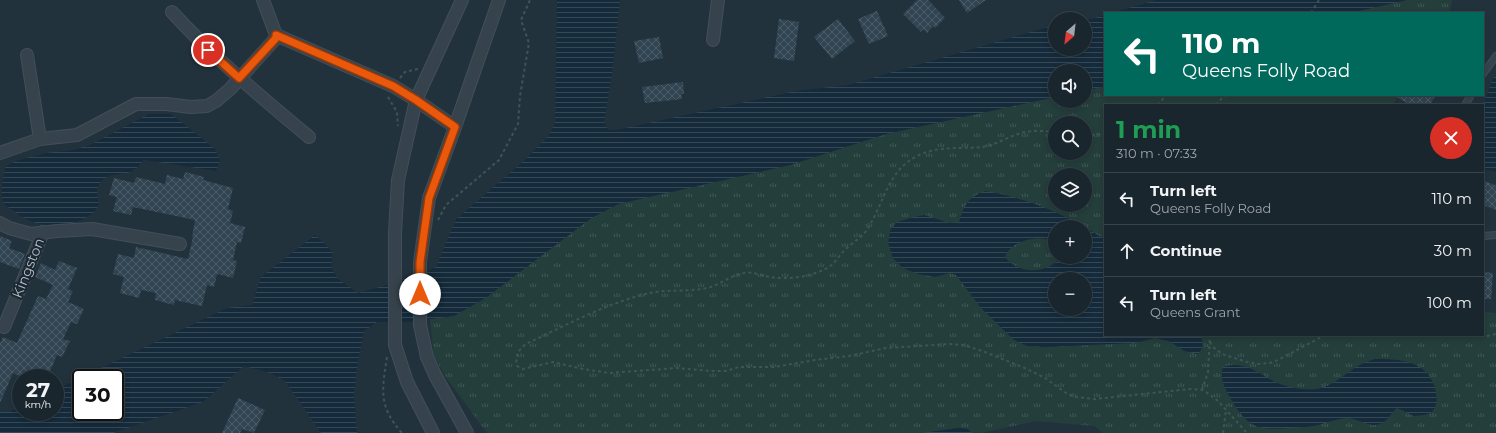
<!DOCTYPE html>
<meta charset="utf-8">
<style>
body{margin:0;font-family:Montserrat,sans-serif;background:#232e36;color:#f1f3f6;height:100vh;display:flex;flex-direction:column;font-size:15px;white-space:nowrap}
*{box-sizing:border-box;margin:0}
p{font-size:13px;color:#9fa5aa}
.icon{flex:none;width:22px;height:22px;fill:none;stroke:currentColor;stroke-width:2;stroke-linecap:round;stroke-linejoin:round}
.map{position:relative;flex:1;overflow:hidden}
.panel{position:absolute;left:1104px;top:104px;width:380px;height:232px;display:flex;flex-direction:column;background:#1a262e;border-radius:0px;box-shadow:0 2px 6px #0003,0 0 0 1px #38434a}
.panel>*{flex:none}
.hud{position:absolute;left:1104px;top:12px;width:380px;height:84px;border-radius:0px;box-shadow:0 2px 6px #0003,0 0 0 1px #38434a;background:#00695c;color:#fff;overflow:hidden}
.needle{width:26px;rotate:208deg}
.tools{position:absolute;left:1048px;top:12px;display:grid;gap:8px}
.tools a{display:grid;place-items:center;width:44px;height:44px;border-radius:50%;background:#1a262e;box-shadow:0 2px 6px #0003,0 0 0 1px #38434a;font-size:20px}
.speed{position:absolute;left:12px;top:369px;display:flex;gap:8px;font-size:20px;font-weight:700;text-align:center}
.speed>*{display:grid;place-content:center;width:52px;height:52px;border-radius:50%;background:#1a262e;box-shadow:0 2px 6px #0003,0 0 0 1px #38434a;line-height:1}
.speed small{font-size:10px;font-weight:400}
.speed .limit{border:2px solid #111;border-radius:6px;background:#fff;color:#111}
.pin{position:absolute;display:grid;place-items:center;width:34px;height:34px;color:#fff;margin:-17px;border:2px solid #fff;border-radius:50%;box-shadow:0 1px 4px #0007}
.me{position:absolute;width:44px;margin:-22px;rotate:0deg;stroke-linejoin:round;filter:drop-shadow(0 0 3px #0008)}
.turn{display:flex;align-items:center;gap:14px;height:84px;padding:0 12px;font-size:18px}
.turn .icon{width:52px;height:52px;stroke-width:2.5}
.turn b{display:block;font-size:28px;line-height:34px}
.round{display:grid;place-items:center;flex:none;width:42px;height:42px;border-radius:21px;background:#232e36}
.overview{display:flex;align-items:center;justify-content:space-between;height:68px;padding:0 12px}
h1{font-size:24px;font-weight:700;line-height:30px;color:#1e9e55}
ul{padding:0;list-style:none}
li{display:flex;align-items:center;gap:12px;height:52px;padding:0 12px;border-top:1px solid #38434a}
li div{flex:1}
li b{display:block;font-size:15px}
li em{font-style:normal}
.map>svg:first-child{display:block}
</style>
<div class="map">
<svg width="1496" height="433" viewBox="0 0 1496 433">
<defs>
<pattern id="grass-tufts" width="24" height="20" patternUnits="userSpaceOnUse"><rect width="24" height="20" fill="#243e3c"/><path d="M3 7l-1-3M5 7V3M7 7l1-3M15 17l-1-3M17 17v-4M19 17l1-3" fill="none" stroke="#415857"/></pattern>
<pattern id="water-rules" width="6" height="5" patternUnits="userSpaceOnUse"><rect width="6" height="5" fill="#152b3b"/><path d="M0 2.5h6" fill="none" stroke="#354856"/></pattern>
<pattern id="building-cross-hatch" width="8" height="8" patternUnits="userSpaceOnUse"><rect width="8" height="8" fill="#314451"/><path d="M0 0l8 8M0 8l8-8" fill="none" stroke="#4c5d69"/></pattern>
</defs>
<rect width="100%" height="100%" fill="#22323d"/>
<g fill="url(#grass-tufts)" fill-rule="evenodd">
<path d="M1407,0H1452L1450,10L1448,13H1350Z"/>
<path d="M1105,86V95H1398L1393,105H1105V335H1483V312L1496,313V433H1103L1095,426L1036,421L981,433H487L445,376L434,355L430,319L454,316L487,297L590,219L618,204L790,165L886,134L1055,97V101H1085V90ZM1055,123H1085V153H1055ZM1055,175H1085V205H1055ZM1055,227H1085V257H1055ZM1055,279H1085V309H1055Z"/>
</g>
<g fill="url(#water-rules)" fill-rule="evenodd">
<path d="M557,0H620L612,74L604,122L608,130H616L796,91L848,85L1055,25V49H1085V21L1105,15V86L1085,91V71H1055V97L886,134L790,165L618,204L590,219L487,297L454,316L408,322H377L364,331L358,362L354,392L357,433H321L285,381L270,373L244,366L203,402L113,433H0V412H9L21,407V412H55V390L227,308L252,305L261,277L315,235L333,252L331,267L338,279L358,293L413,278L436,267L456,219L524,161L549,135L555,123ZM81,378H115V412H81Z"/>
<path d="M1156,0H1407L1350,13H1112Z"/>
<path d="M1496,76V172L1483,169V105L1493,78Z"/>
<path d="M149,114H171L215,149L220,161L216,171L144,160C140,164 135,171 130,172C119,176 108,172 100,183C90,199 112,204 82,220C77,222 72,223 67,224C46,228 29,223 12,210C9,208 5,205 3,202C0,191 3,177 6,166L19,160L46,153L73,150L90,145Z"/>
<path d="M985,191C1028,198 1068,215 1104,239L1105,335H1201L1203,347L1198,354L1184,351L1169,341L1155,338L1135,343L1046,347L1027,346L1014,340L981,308L956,275L950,273L935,277L918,274L903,268L893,258L888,243L890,231L897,222L914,217L925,215L949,223L959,222C965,204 967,198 985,191ZM1055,227H1085V257H1060C1048,275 1017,274 1005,257C1011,240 1041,233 1055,243ZM1055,279H1085V309H1055Z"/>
<path d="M1374,359C1391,359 1413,359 1426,372C1437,383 1444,412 1424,415C1421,415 1417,416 1414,416C1409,414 1403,410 1397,408C1391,413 1387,422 1380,424C1369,428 1358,418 1347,418C1337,419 1328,422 1318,425C1309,427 1299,427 1290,428C1259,430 1249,429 1232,401C1226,390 1219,380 1223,367C1249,359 1261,378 1283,385C1294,389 1305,390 1317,389C1331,386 1340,378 1352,370C1358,365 1367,362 1374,359Z"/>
<path d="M958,428L968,429L972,433H922Z"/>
</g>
<g fill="url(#building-cross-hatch)">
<path d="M917,0H928L945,18L935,28L933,26L927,33L923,29L921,32L903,14Z"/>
<path d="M959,0H986L967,13Z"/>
<path d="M877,11L888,36L869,44L858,19Z"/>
<path d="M779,19L799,22L794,61L774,58Z"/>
<path d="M838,19L855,41L832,59L814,37Z"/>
<path d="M659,37L663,58L639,63L634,41Z"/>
<path d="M683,82L684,94H681L682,99L645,103L642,87Z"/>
<path d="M1392,95H1436L1430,105H1411Z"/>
<path d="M185,172L204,177L203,180L233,188L228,209L233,211L230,223L245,227L241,243L237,242L233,260L237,261L233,278L217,274L214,287L207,285L202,306L175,300L174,305L155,300L156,293L141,290L139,298L120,293L124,277L113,274L118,254L134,258L136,247L188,259L193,237H192L195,220L133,207L131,215L113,211L117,197L109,195L114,178L134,183L136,177L165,184L167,175L183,179Z"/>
<path d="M1483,181L1496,185V210L1483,205Z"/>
<path d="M0,236L12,241L9,248L25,254L19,269L0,262Z"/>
<path d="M59,261L77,268L68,289L73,291L68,302L84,309L77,324L71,322L63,339L70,341L62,357L57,355L47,378H37L25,373L23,378L13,373L0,403V343L3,337L17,343L38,296L46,299L53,285L35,277L41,263L55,270Z"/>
<path d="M1483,272L1493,273L1491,299H1483Z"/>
<path d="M238,398L265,410L254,433L242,429L240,433H222Z"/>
</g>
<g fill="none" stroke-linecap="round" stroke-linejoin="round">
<g stroke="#424f59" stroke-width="8">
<g id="service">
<path d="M1483,74L1496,56"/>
<path d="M1465,105L1471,95"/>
<path d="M1483,236L1496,235"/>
</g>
</g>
<g stroke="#424f59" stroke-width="14">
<g id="minor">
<path d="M172,12C214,58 261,97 309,137"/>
<path d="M276,35L393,86L416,100L455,127"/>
<path d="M713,40L718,0"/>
<path d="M27,55L40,139"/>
<path d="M0,153L40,139L77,135L136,104H166L191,107L207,106L216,101L230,89L276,38V35L263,0"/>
<path d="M0,223L9,228L31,234L57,231L92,229L180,244"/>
<path d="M4,327L43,232"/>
<path d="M433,433L407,382L395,345V233L398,180L416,100L462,0"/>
<path d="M467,433L435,375L427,357L420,325V262L429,198L455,127L499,0"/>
</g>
</g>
<g stroke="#3d5654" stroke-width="2" stroke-dasharray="3 3" stroke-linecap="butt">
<path d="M1311,13L1319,0"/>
<path d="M400,78L405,72L418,69"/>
<path d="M388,97L397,112L398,126"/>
<path d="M1158,105L1166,95"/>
<path d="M1216,105L1222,98L1229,95"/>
<path d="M1055,132C1045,131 1035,130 1025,132C1010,135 997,145 982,147C960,149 939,146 919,155C887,170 885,202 868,228C863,237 853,242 846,249C839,255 835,264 827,268C811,277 788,280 770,277C762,276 752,271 744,273C731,275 720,285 707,288C688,292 669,289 650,293C609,302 564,326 526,344C518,350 515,356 517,366L523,369L553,362L583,369L609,373L677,368L711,371H726L739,367H774L815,360L849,356L886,348L949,344L964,345L985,352L1027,369L1045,378L1066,393L1076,397L1095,399L1190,389L1202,390L1209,394L1218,401L1247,433"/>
<path d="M1085,135L1105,134"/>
<path d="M438,220L446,205L499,160L518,124L520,96L529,43L521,20L530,0"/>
<path d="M1481,335L1487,336L1496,334"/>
<path d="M1210,342L1213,347L1222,354L1247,362L1259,364L1270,363L1278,360L1325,335"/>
<path d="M387,357C382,390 378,406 402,433"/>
<path d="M1202,390L1208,372L1210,335"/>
<path d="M1223,433L1226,410"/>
</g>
<use href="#service" stroke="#36434d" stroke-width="6"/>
<use href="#minor" stroke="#36434d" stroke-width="12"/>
</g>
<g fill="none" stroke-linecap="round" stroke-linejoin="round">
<g stroke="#983908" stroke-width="10">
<path id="route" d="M208,50L239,78L276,38V35L393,86L416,100L455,127L429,198L420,262V294"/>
</g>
<use href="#route" stroke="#ea580c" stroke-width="7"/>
</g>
<g text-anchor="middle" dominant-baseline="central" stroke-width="4" stroke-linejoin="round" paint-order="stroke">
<g font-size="14" fill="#b1bec8" stroke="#1b2832">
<text transform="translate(28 268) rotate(-68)">Kingston</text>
</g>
</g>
</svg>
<div class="tools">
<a><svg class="needle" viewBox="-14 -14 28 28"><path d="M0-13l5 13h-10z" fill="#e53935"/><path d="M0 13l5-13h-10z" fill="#9fa5aa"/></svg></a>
<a><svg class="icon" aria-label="sound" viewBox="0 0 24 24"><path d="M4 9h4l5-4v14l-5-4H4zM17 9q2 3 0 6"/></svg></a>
<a><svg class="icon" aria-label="search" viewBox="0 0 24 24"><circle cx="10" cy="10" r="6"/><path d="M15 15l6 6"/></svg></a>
<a><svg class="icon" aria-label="layers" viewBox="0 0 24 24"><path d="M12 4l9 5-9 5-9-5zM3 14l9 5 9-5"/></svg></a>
<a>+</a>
<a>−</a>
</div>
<div class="speed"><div>27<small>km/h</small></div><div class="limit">30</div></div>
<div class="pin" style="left:208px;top:50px;background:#d93025"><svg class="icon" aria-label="arrive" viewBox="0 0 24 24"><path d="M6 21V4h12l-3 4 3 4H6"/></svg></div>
<svg class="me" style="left:420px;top:294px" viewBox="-20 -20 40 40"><circle r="19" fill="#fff"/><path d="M0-13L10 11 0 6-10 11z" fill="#ea580c"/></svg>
<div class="hud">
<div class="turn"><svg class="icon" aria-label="left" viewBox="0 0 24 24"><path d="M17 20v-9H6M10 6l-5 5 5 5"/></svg><div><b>110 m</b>Queens Folly Road</div></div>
</div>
<section class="panel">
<div class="overview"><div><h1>1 min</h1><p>310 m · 07:33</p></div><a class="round" style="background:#d93025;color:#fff"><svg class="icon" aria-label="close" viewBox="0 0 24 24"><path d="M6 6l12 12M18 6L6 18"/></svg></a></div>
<ul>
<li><svg class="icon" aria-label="left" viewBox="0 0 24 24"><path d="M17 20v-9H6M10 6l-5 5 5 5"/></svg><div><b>Turn left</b><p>Queens Folly Road</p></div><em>110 m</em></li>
<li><svg class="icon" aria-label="ahead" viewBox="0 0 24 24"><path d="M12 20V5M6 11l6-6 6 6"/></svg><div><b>Continue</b></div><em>30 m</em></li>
<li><svg class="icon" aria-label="left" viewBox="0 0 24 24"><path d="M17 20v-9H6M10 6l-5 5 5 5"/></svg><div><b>Turn left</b><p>Queens Grant</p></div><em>100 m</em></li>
</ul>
</section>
</div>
